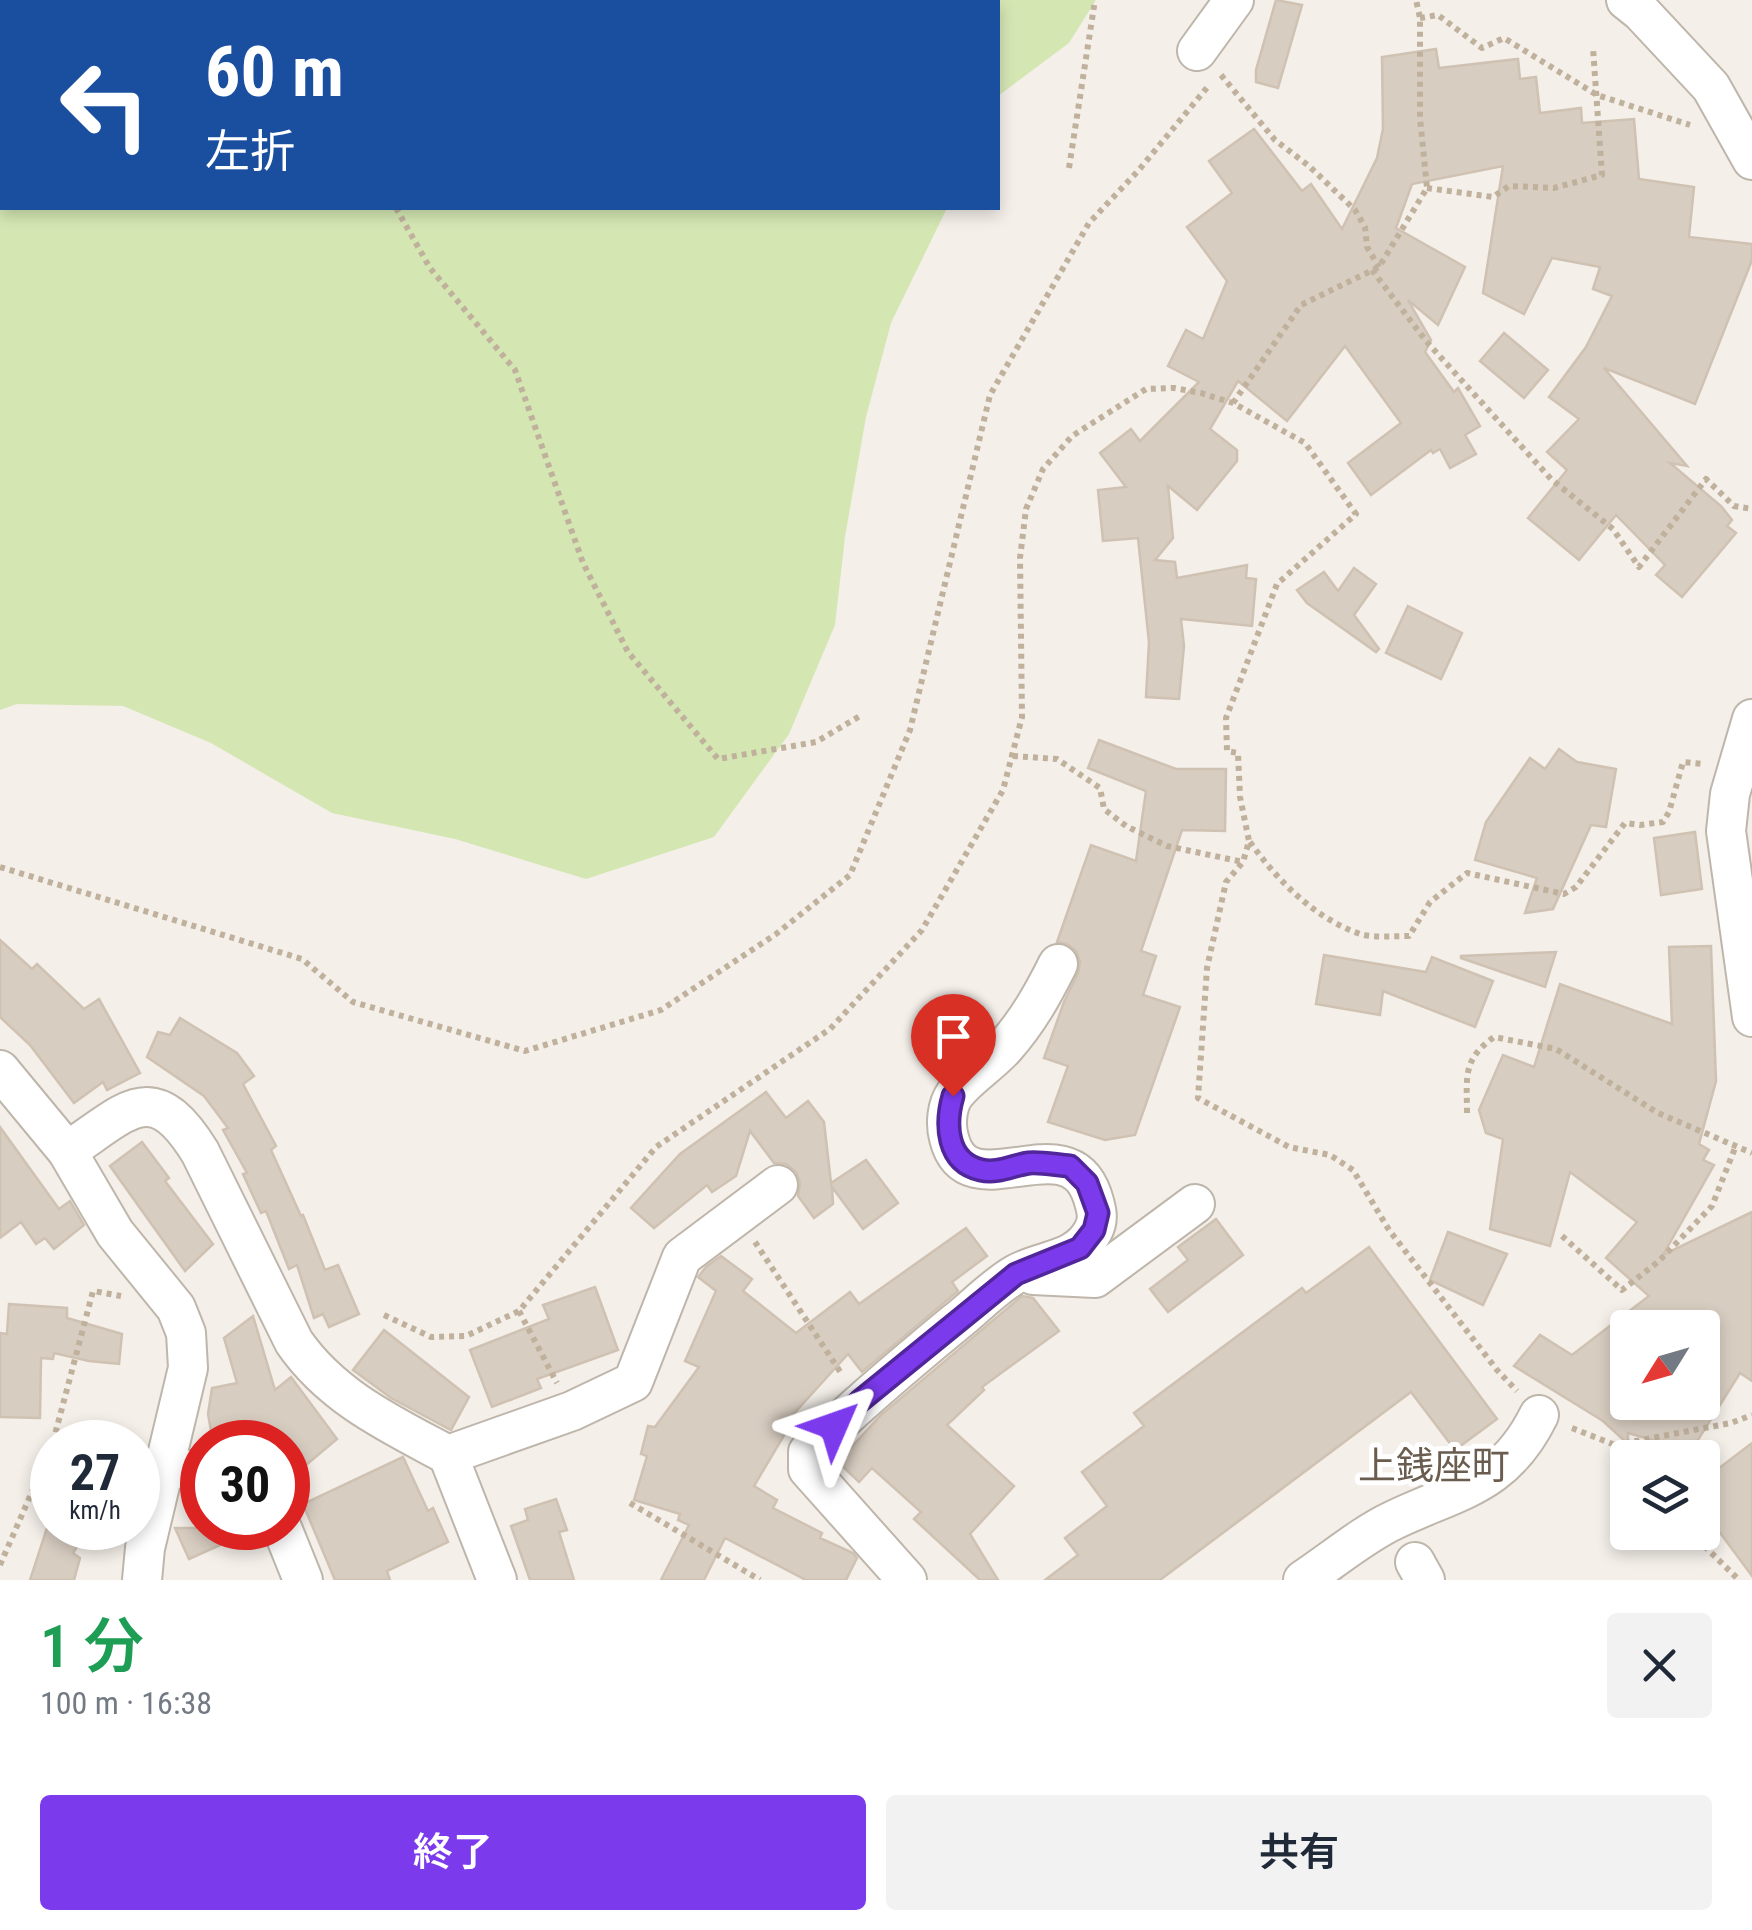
<!DOCTYPE html>
<html lang="ja">
<meta charset="utf-8">
<style>
body{margin:0;font-family:"Roboto Condensed","Noto Sans JP",sans-serif;background:#f2f2f3;color:#1f2937;height:100vh;display:flex;flex-direction:column;font-size:38px;white-space:nowrap}
*{box-sizing:border-box;margin:0}
p{font-size:32px;color:#747a83}
.icon{flex:none;width:55px;height:55px;fill:none;stroke:currentColor;stroke-width:2;stroke-linecap:round;stroke-linejoin:round}
.map{position:relative;height:1580px;overflow:hidden}
.details{display:flex;flex-direction:column;background:#fff;flex:1}
.details>*{flex:none}
.hud{position:absolute;left:0px;top:0px;width:1000px;height:210px;box-shadow:0 5px 15px #0003;background:#1a4fa0;color:#fff;overflow:hidden}
.needle{width:65px;rotate:233deg}
.fabs{position:absolute;left:1610px;top:1310px;display:grid;gap:20px}
.fabs a{display:grid;place-items:center;width:110px;height:110px;border-radius:10px;background:#fff;box-shadow:0 5px 15px #0003;font-size:50px}
.speed{position:absolute;left:30px;top:1420px;display:flex;gap:20px;font-size:50px;font-weight:700;text-align:center}
.speed>*{display:grid;place-content:center;width:130px;height:130px;border-radius:50%;background:#fff;box-shadow:0 5px 15px #0003;line-height:1}
.speed small{font-size:25px;font-weight:400}
.speed .limit{border:15px solid #d22;background:#fff;color:#111}
.pin{position:absolute;display:grid;place-items:center;width:85px;height:85px;color:#fff;margin:-102px -42px;border-radius:50% 50% 50% 0;rotate:-45deg;box-shadow:0 0 10px #0007}
.pin .icon{rotate:45deg}
.me{position:absolute;width:110px;margin:-55px;rotate:47deg;stroke-linejoin:round;filter:drop-shadow(0 0 8px #0008)}
.turn{display:flex;align-items:center;gap:35px;height:210px;padding:0 40px;font-size:45px}
.turn .icon{width:130px;height:130px;stroke-width:2.5}
.turn b{display:block;font-size:70px;line-height:85px}
.round{display:grid;place-items:center;flex:none;width:105px;height:105px;border-radius:10px;background:#f2f2f3}
.head{display:flex;align-items:center;justify-content:space-between;height:170px;padding:0 40px}
h1{font-size:60px;font-weight:600;line-height:75px;color:#1e9e55}
.action{display:flex;gap:20px;margin-top:auto;padding:20px 40px}
.action a{flex:1;height:115px;border-radius:10px;background:#7c3aed;color:#fff;font-size:40px;font-weight:600;line-height:115px;text-align:center}
.action a+a{background:#f2f2f3;color:#1f2937}
.map>svg:first-child{display:block}
</style>
<div class="map">
<svg width="1752" height="1580" viewBox="0 0 1752 1580">
<rect width="100%" height="100%" fill="#f4efe9"/>
<path fill="#d4e7b3" d="M0,0H1096L1069,43L998,96V2H2V208H947L891,323L866,417L845,537L835,625L789,734L714,837L586,879L455,839L332,813L211,743L123,706L17,704L0,710Z"/>
<g fill="#d8cdc1" stroke="#d0c2b2" stroke-width="2.5" fill-rule="evenodd">
<path d="M1276,0L1302,5L1278,88L1256,82V70Z"/>
<path d="M1436,49L1439,68L1518,59L1520,79L1536,77L1540,113L1581,108L1582,123L1634,119L1639,179L1694,187L1689,237L1752,244V260L1695,404L1604,368L1687,466L1670,463L1721,506L1732,520L1727,526L1736,533L1682,597L1656,575L1665,565L1616,515L1579,560L1528,518L1567,470L1547,452L1579,419L1549,397L1586,347L1612,296L1593,289L1600,267L1552,258L1524,314L1483,293L1503,166L1412,184L1396,228L1465,267L1438,325L1408,300L1431,340L1425,352L1454,392L1458,388L1480,426L1465,435L1476,454L1450,468L1440,449L1433,453L1431,450L1371,495L1348,463L1401,423L1345,346L1287,421L1238,381L1210,429L1237,450V461L1197,510L1168,486L1173,538L1155,560L1175,562L1177,578L1247,565L1246,578L1256,579L1252,626L1181,619L1184,646L1179,699L1146,697L1149,642L1138,538L1103,541L1098,490L1126,487L1100,453L1131,429L1140,441L1199,382L1168,366L1186,330L1203,339L1227,281L1187,227L1232,193L1209,161L1254,129L1302,191L1311,184L1342,229L1377,158L1383,129L1382,57Z"/>
<path d="M1504,333L1548,370L1524,398L1480,361Z"/>
<path d="M1354,568L1376,584L1354,615L1379,649L1376,652L1307,603L1297,590L1324,572L1338,591Z"/>
<path d="M1408,606L1462,633L1441,679L1386,653Z"/>
<path d="M1099,740L1176,769H1226L1225,831L1182,830L1141,951L1156,956L1143,995L1180,1007L1135,1135L1105,1140L1048,1122L1068,1066L1044,1058L1064,1002L1078,973L1080,962L1076,951L1067,944L1057,942L1091,845L1136,861L1146,791L1088,768Z"/>
<path d="M1559,749L1577,762L1616,769L1606,827L1591,825L1553,909L1525,913L1537,878L1475,860L1486,822L1530,758L1545,769Z"/>
<path d="M1695,832L1702,889L1661,895L1654,838Z"/>
<path d="M0,940L32,969L37,964L84,1009L99,999L140,1073L107,1090L103,1082L74,1103L30,1045L0,1017Z"/>
<path d="M1711,946L1716,1081L1699,1144L1709,1150L1703,1160L1714,1165L1663,1255L1752,1212V1381L1740,1373L1691,1451L1628,1433V1444L1603,1421L1514,1366L1540,1335L1572,1355L1649,1296L1606,1258L1637,1222L1570,1172L1550,1246L1490,1229L1503,1139L1486,1133L1479,1110L1503,1055L1534,1067L1560,984L1672,1024L1669,947ZM1628,1328H1702V1402H1628Z"/>
<path d="M1556,952L1545,987L1461,958V956Z"/>
<path d="M1324,955L1426,972L1432,957L1493,981L1475,1027L1383,991L1380,1015L1316,1004Z"/>
<path d="M180,1018L237,1053L254,1076L243,1084L276,1146L271,1150L301,1216L303,1215L325,1270L338,1265L359,1314L329,1327L323,1314L314,1318L297,1265L289,1269L266,1211L261,1213L243,1174L247,1173L223,1130L228,1128L204,1096L147,1057L158,1032L170,1035Z"/>
<path d="M766,1092L786,1118L808,1101L824,1122L831,1183L866,1160L898,1203L863,1229L832,1187L833,1204L814,1218L798,1196L800,1183L796,1172L786,1164L774,1163L750,1131L736,1176L712,1192L707,1185L654,1228L631,1208L680,1154Z"/>
<path d="M0,1127L59,1209L70,1201L84,1225L54,1249L45,1238L36,1244L21,1222L0,1238Z"/>
<path d="M142,1142L169,1178L165,1181L213,1244L185,1271L110,1166Z"/>
<path d="M1216,1219L1243,1255L1168,1312L1150,1289L1188,1260L1178,1247Z"/>
<path d="M966,1228L987,1256L952,1282L958,1291L862,1372L848,1354L780,1429L786,1432L754,1486L777,1500L773,1508L822,1533L820,1538L853,1553L857,1558L846,1580H806L725,1538L704,1580H661L689,1525L678,1520L680,1514L634,1500L647,1456L641,1454L648,1426L655,1427L699,1367L685,1361L716,1291L698,1277L706,1267L721,1256L752,1279L743,1291L796,1333L850,1292L859,1304Z"/>
<path d="M1448,1232L1507,1254L1483,1305L1430,1280Z"/>
<path d="M1369,1247L1497,1419L1455,1450L1411,1392L1160,1580H1045L1078,1555L1065,1538L1107,1506L1082,1472L1144,1426L1134,1413L1302,1288L1306,1293Z"/>
<path d="M595,1287L618,1350L537,1379L541,1388L492,1407L470,1350L549,1319L543,1305Z"/>
<path d="M1022,1296L1033,1298L1059,1331L982,1387L984,1390L947,1425L1014,1486L970,1534L998,1580H980L914,1519L921,1512L872,1468L859,1482L838,1462L881,1415Z"/>
<path d="M9,1304L67,1308V1318L122,1334L119,1364L89,1361L54,1353L53,1359L41,1358L40,1418L0,1417V1333L7,1334Z"/>
<path d="M253,1316L275,1390L291,1377L337,1439L300,1470L288,1458V1442H213L208,1414L212,1388L237,1383L224,1338Z"/>
<path d="M384,1330L469,1397L451,1430L391,1398L353,1370Z"/>
<path d="M1752,1443V1576L1715,1526L1702,1536V1481Z"/>
<path d="M403,1457L428,1511L433,1508L448,1542L387,1571L390,1580H335L303,1504Z"/>
<path d="M556,1499L567,1530L559,1532L574,1580H530L511,1526L528,1520L525,1509Z"/>
<path d="M47,1528H89L73,1553L80,1558L74,1580H30Z"/>
<path d="M175,1528H258L189,1559Z"/>
</g>
<g fill="none" stroke-linecap="round" stroke-linejoin="round">
<g stroke="#bfb6ab" stroke-width="42">
<g id="minor">
<path d="M1626,0L1641,12L1711,87L1752,160"/>
<path d="M1197,51L1234,0"/>
<path d="M1752,719L1730,794L1726,831L1752,1017"/>
<path d="M0,1070L67,1151L115,1233L176,1308L186,1333L188,1368L145,1548L142,1580"/>
<path d="M67,1151C126,1113 152,1074 200,1152L294,1342C332,1397 390,1424 448,1455L572,1411L633,1382L682,1257L778,1185"/>
<path d="M1033,1275L1095,1278L1195,1204"/>
<path d="M448,1455L497,1580"/>
<path d="M168,1464L202,1475"/>
<path d="M282,1528L303,1580"/>
<path d="M1415,1562L1425,1580"/>
<path d="M907,1580L808,1469V1452C855,1406 905,1364 956,1322C975,1307 995,1286 1016,1274C1042,1259 1077,1262 1093,1231C1100,1218 1096,1208 1092,1195C1066,1121 968,1213 949,1138C945,1124 947,1105 955,1094C969,1076 990,1064 1005,1047C1028,1021 1043,994 1058,964"/>
<path d="M1303,1580C1332,1561 1362,1535 1394,1520C1459,1489 1504,1486 1539,1415"/>
</g>
</g>
<g stroke="#c0b19d" stroke-width="6" stroke-dasharray="5 5" stroke-linecap="butt">
<path d="M343,0L344,2"/>
<path d="M1420,18L1438,15L1482,48L1504,38L1597,95L1690,125"/>
<path d="M1221,75L1275,140L1309,166L1355,210L1365,227L1367,247L1379,267"/>
<path d="M1069,168L1095,0"/>
<path d="M1427,188L1493,197L1509,186L1554,188L1602,175L1593,48"/>
<path d="M396,208L430,268L515,370L583,563L628,652L718,759L816,742L860,716"/>
<path d="M1372,270L1426,341L1551,479L1613,529L1639,567L1706,479L1734,506L1752,509"/>
<path d="M1233,403L1301,305L1379,267L1427,188L1420,118V18L1416,0"/>
<path d="M1013,756L1057,759L1100,788L1104,809L1126,826L1167,846L1243,862"/>
<path d="M1250,842C1277,880 1314,918 1360,934C1374,938 1394,936 1409,936L1430,902L1467,873L1564,894L1576,887L1625,823L1640,825L1663,822L1669,812L1683,762L1702,764"/>
<path d="M0,867L302,959L353,1002L525,1051L661,1010L776,934L850,875L910,730L990,395L1089,223L1138,171L1210,84"/>
<path d="M1467,1113C1467,1077 1462,1060 1494,1037L1556,1049L1658,1113L1752,1153"/>
<path d="M1562,1236L1622,1290L1659,1261L1712,1206L1735,1148"/>
<path d="M755,1242L841,1373"/>
<path d="M519,1311L557,1383"/>
<path d="M384,1315L431,1337L466,1336L519,1311L656,1147L830,1029L922,930L1003,790L1022,717L1020,558L1026,509L1043,469L1072,436L1146,389L1174,388L1201,393L1233,403L1305,443L1356,514L1277,584L1226,718L1227,751L1238,753L1240,797L1249,841L1243,862L1226,882L1207,968L1198,1098L1289,1147L1330,1155L1353,1170L1389,1230L1497,1370L1517,1391"/>
<path d="M1572,1428L1615,1445L1628,1463"/>
<path d="M53,1442L93,1291L121,1296"/>
<path d="M1615,1445L1731,1423L1752,1415"/>
<path d="M630,1503L760,1580"/>
<path d="M1690,1532L1739,1580"/>
<path d="M0,1565L52,1446"/>
</g>
<use href="#minor" stroke="#fff" stroke-width="38"/>
</g>
<g fill="none" stroke-linecap="round" stroke-linejoin="round">
<g stroke="#51269a" stroke-width="25">
<path id="route" d="M834,1426L860,1401L1016,1274L1080,1248L1094,1230L1098,1213L1087,1183L1070,1166C1056,1165 1042,1162 1029,1163C1013,1165 998,1174 981,1170C946,1162 945,1124 953,1096"/>
</g>
<use href="#route" stroke="#7c3aed" stroke-width="18"/>
</g>
<g text-anchor="middle" dominant-baseline="central" stroke-width="10" stroke-linejoin="round" paint-order="stroke">
<g font-size="38" fill="#6a5d4f" stroke="#fff">
<text x="1434" y="1466">上銭座町</text>
</g>
</g>
</svg>
<div class="fabs">
<a><svg class="needle" viewBox="-14 -14 28 28"><path d="M0-13l5 13h-10z" fill="#e53935"/><path d="M0 13l5-13h-10z" fill="#747a83"/></svg></a>
<a><svg class="icon" aria-label="layers" viewBox="0 0 24 24"><path d="M12 4l9 5-9 5-9-5zM3 14l9 5 9-5"/></svg></a>
</div>
<div class="speed"><div>27<small>km/h</small></div><div class="limit">30</div></div>
<div class="pin" style="left:953px;top:1096px;background:#d93025"><svg class="icon" aria-label="arrive" viewBox="0 0 24 24"><path d="M6 21V4h12l-3 4 3 4H6"/></svg></div>
<svg class="me" style="left:834px;top:1426px" viewBox="-20 -20 40 40"><path d="M0-17L14 15 0 8-14 15z" fill="#7c3aed" stroke="#fff" stroke-width="4"/></svg>
<div class="hud">
<div class="turn"><svg class="icon" aria-label="left" viewBox="0 0 24 24"><path d="M17 20v-9H6M10 6l-5 5 5 5"/></svg><div><b>60 m</b>左折</div></div>
</div>
</div>
<section class="details">
<div class="head"><div><h1>1 分</h1><p>100 m · 16:38</p></div><a class="round"><svg class="icon" aria-label="close" viewBox="0 0 24 24"><path d="M6 6l12 12M18 6L6 18"/></svg></a></div>
<div class="action"><a>終了</a><a>共有</a></div>
</section>
